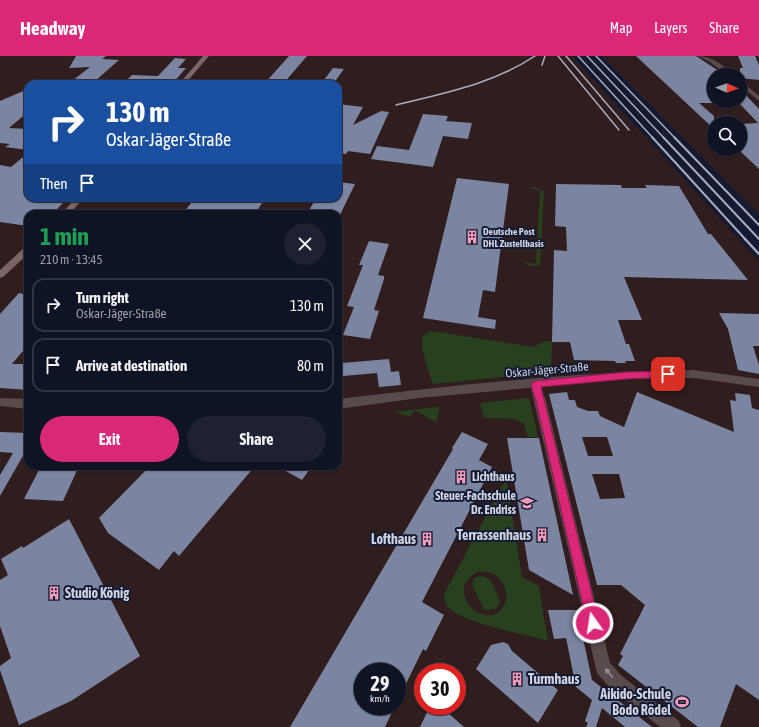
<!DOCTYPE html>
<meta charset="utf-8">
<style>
body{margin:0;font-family:"Asap Condensed",sans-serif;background:#1d2132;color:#f1f3f6;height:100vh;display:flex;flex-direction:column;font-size:15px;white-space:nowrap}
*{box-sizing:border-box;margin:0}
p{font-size:13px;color:#9b9ea7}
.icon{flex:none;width:22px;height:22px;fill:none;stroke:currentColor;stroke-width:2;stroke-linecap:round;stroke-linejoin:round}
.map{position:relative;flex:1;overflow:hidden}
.panel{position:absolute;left:24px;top:154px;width:318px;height:260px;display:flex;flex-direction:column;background:#0f1425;border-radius:12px;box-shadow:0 1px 3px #0004,0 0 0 1px #2f3342}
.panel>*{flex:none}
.banner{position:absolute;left:24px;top:24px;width:318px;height:122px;border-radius:12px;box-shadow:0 1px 3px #0004,0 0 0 1px #2f3342;background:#1a4fa0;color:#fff;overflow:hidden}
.needle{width:26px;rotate:92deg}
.fabs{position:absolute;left:707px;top:12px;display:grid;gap:8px}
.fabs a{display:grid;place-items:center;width:40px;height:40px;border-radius:50%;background:#0f1425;box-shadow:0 1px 3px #0004,0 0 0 1px #2f3342;font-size:20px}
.speed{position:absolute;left:354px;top:607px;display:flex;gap:8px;font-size:20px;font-weight:700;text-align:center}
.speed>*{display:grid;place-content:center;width:52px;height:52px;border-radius:50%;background:#0f1425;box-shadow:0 1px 3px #0004,0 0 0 1px #2f3342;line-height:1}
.speed small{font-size:10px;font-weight:400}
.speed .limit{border:6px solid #d22;background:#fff;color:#111}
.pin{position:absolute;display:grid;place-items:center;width:34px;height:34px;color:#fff;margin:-17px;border-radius:8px;box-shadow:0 2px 6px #0006}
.me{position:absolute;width:44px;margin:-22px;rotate:347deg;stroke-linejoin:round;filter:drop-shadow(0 0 3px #0008)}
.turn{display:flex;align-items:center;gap:14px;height:84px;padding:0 16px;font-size:18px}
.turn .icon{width:52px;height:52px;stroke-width:2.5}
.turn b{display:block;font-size:28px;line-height:34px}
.then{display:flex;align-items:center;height:38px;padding:0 16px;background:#0003;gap:8px;font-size:15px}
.round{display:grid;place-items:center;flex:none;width:42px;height:42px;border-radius:21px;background:#1d2132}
.overview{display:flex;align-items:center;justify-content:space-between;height:68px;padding:0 16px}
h1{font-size:24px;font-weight:700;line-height:30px;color:#1e9e55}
.primary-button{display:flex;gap:8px;margin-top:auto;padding:8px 16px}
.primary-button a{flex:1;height:46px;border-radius:24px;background:#db2777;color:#fff;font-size:16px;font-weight:700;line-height:46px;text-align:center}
.primary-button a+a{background:#1d2132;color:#f1f3f6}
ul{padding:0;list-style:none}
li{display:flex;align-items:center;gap:12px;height:54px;margin:0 8px 6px;padding:0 8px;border:2px solid #2f3342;border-radius:12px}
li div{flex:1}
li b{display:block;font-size:15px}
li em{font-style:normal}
header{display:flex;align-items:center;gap:24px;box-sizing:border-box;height:56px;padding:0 20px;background:#db2777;color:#fff}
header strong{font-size:19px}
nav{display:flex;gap:22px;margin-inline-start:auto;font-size:14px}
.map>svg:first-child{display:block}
</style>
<header>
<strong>Headway</strong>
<nav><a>Map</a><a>Layers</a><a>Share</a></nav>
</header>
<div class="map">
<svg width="759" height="671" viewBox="0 0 759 671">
<rect width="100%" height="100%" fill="#141a31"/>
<g fill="#301d1e" fill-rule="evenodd">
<path d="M0,0H572L759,205V671H0ZM28,28H338V142H28ZM28,158H338V410H28ZM363,616H397V650H363ZM423,616H457V650H423Z"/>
<path d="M602,0H759V158L701,100ZM714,19H740V45H714ZM714,67H740V93H714Z"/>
</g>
<g fill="#27411e" fill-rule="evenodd">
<path d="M532,131L540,133L544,136L540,208L538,210L527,209L524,206L536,208L540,134L530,133Z"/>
<path d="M431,275L534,291L544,285L552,286L551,316L433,328C430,318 420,293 422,283C423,279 427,277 431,275Z"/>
<path d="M529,342L538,381H528L524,368L515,363L484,362L480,347Z"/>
<path d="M440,351L436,366L414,354L410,361L394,356Z"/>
<path d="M506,423L522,521L539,530L548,585C523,577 461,568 446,549L444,538ZM480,515C484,516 489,516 492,517C504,522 511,540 503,551C485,578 440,532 480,515Z"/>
<path d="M480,520C493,520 496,535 500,546L496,553L484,554L472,528L474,522Z"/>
</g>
<g fill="#7b85a1" fill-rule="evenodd">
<path d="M76,0H106L102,3L119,4L94,26L72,25L90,11L69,12Z"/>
<path d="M289,0H307L283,28H264Z"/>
<path d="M636,0H696L725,19H714V47H699L714,60V73Z"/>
<path d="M738,0H755L759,9V24L740,22V12H743Z"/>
<path d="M175,2L186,3L178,12H186L172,28H123L132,19L158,20Z"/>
<path d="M333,12L344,13L333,28H321Z"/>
<path d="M28,33V56L9,72L28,73V94L5,91L10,88L0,87V45Z"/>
<path d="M740,33L759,53V113L740,95V68L758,67L740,48Z"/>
<path d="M338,48L363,51L353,69L381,55L389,56L370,98L348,95L346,98L338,97Z"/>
<path d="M423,58L448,60L446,65L472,67L468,83L443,80L433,111L371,103L377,90L409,94Z"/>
<path d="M28,97V142H68L52,158H28V170L0,166V109L11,111Z"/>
<path d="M457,122L509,128L495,236L483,234L478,261L496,264L495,273L423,262Z"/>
<path d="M338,126L355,128L338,163V158H307L316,142H338Z"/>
<path d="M556,128L621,129L622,132H647L645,129L679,130L708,178H711L748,224L624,221L642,264H618L626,288H629L635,305H625L626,307H616L615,305L574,304L570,286H552L554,194L567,195L566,171L555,170Z"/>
<path d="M195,142H250L264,144L255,158H197L184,156Z"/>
<path d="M369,185L389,188L378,219L384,220V223L374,254L379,255L370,283L343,279L354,251L347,250L363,209H359Z"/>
<path d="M19,237L28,239V289L12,308H28V334L0,332V258Z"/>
<path d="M719,257L759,258V290H753L759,309V318L738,314L728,273Z"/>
<path d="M389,303L391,316L399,315L401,329L379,331L377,317L343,320L342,307Z"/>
<path d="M567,336L569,344H575L577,351L588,355H598L600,360L624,371L637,336L734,376L730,344L736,345L735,337L750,339L752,352L759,354V644L736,628L720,671H698L618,609L623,600L620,598L645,549L621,529H597L549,338ZM582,381H607L613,400H588ZM592,418H619L625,442L600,443Z"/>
<path d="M0,376L28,377V391L0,440V419L13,397L0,396Z"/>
<path d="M462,376L488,388L479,404L492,411L422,546L444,559L426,595L423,593L397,646V616H363V650H395L385,671H290L453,393L452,392Z"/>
<path d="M507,382H539L573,539L529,514Z"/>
<path d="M41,410H79L63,445L24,443Z"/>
<path d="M150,410H255L179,500L174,495L159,514L108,477L99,462Z"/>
<path d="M277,410H312L302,424Z"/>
<path d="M69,463L140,600L71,645L19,669L0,614V610L11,602L0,570V524L8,519L1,503L22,490L23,492Z"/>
<path d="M548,554H577L592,624L652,671H625L602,652L596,671H586L588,667L585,665L592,644L576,631L566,582L554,583Z"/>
<path d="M503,586L508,588L512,595L558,634L538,667L476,613L491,589Z"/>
<path d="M430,650H440L464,671H420Z"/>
</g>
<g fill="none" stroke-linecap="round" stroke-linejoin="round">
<g fill="#594a4c" fill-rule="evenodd">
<path d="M698,0C712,0 724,10 734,19H727L710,6Z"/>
<path d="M740,24L759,40V45L740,29Z"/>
<path d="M535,324L539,325L546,345L610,607L622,620L679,665L681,671H660L610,632L597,617L530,328L531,325Z"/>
</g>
<g fill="#594a4c" fill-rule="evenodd">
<path d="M694,314L759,323V331L694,322L626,323L419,342L338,353V343C456,329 575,316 694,314Z"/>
<path d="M0,342L28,343V353L0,350Z"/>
</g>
<g fill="#7c6467" fill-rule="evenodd">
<path d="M203,0H209L185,28H179Z"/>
<path d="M76,142H84L69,158H61Z"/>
<path d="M28,190V198L3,221L0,222V214L25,191Z"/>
</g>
<g stroke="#a7adbe" stroke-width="1.5">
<path d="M558,0L619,74"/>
<path d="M566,0L629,74"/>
<path d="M578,0L653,82"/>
<path d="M587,0L664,82"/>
<path d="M596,0L675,82"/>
<path d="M542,9L545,0"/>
<path d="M396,49C444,37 493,28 535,0"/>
</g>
<g stroke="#a7adbe" stroke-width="2">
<path d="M652,81L746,184"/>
<path d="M663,81L759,183"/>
<path d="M674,81L759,169"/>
</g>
<path stroke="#a7adbe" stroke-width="2.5" d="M745,183L759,198"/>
</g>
<defs><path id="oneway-solid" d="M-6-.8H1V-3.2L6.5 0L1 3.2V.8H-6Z"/></defs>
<use fill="#928e97" href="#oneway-solid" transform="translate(609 617) rotate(-130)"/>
<path fill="#db2777" stroke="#8e194d" d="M668,315L672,318L668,321L626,323L541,331L599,567L597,571L593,573L588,571L587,567L536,345L531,328L535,325L626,316Z"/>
<defs>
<g id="building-bare" transform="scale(1.08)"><path d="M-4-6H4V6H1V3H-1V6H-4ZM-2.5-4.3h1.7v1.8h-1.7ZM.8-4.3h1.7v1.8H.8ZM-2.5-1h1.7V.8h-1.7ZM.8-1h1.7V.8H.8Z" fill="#ef9ab8" stroke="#141a31" stroke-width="2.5" paint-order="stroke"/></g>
<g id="school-bare" transform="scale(1.08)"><path d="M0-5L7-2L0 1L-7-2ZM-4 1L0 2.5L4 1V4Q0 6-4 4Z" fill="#ef9ab8" stroke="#141a31" stroke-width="2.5" paint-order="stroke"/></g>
<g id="stadium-bare" transform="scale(1.08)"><path d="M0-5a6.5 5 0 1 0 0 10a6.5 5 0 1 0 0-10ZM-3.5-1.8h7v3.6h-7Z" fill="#ef9ab8" stroke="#141a31" stroke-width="2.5" paint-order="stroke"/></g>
</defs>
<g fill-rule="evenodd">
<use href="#building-bare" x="472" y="181"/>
<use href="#building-bare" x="461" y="421"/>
<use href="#school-bare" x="527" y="447"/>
<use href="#building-bare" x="542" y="479"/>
<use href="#building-bare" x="427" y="483"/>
<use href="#building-bare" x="54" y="537"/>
<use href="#building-bare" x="517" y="623"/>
<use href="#stadium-bare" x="682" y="646"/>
</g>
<g text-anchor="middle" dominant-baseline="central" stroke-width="4" stroke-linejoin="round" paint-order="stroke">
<g font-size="10" font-weight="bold" fill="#ccd2e2" stroke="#141a31" text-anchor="start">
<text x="483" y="175">Deutsche Post<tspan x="483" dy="12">DHL Zustellbasis</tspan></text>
</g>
<g font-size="12" fill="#ccd2e2" stroke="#141a31">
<text transform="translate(547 314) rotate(-5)">Oskar-Jäger-Straße</text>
</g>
<g font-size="12" font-weight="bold" fill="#ccd2e2" stroke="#141a31" text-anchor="start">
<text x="472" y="421">Lichthaus</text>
<text x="516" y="440" text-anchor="end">Steuer-Fachschule<tspan x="516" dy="14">Dr. Endriss</tspan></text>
</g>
<g font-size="14" font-weight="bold" fill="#ccd2e2" stroke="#141a31" text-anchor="end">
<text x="531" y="479">Terrassenhaus</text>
<text x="416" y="483">Lofthaus</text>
<text x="65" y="537" text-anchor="start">Studio König</text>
<text x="528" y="623" text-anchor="start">Turmhaus</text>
<text x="671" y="638">Aikido-Schule<tspan x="671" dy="16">Bodo Rödel</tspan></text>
</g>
</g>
</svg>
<div class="fabs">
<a><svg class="needle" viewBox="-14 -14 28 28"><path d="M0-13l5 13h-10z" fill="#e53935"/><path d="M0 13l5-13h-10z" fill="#9b9ea7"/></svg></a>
<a><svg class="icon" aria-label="search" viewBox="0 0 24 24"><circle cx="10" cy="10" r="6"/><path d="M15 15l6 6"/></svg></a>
</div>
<div class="speed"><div>29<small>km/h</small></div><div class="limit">30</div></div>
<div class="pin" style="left:668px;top:318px;background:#d93025"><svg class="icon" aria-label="arrive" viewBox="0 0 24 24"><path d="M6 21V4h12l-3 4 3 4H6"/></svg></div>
<svg class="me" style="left:593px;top:567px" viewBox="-20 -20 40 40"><circle r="17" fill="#db2777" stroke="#fff" stroke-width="3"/><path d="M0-11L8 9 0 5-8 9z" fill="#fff"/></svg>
<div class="banner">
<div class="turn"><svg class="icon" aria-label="right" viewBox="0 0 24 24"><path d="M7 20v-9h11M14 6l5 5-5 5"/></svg><div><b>130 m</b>Oskar-Jäger-Straße</div></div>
<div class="then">Then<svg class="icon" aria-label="arrive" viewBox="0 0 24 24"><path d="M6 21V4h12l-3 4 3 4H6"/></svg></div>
</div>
<section class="panel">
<div class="overview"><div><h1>1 min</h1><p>210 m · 13:45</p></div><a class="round"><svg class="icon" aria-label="close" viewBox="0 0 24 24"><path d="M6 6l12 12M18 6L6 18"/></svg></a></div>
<ul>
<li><svg class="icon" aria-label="right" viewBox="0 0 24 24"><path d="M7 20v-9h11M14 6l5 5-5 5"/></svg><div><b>Turn right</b><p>Oskar-Jäger-Straße</p></div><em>130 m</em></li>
<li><svg class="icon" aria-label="arrive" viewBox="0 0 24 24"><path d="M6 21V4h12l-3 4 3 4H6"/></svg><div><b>Arrive at destination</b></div><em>80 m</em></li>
</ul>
<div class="primary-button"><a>Exit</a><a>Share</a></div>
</section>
</div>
